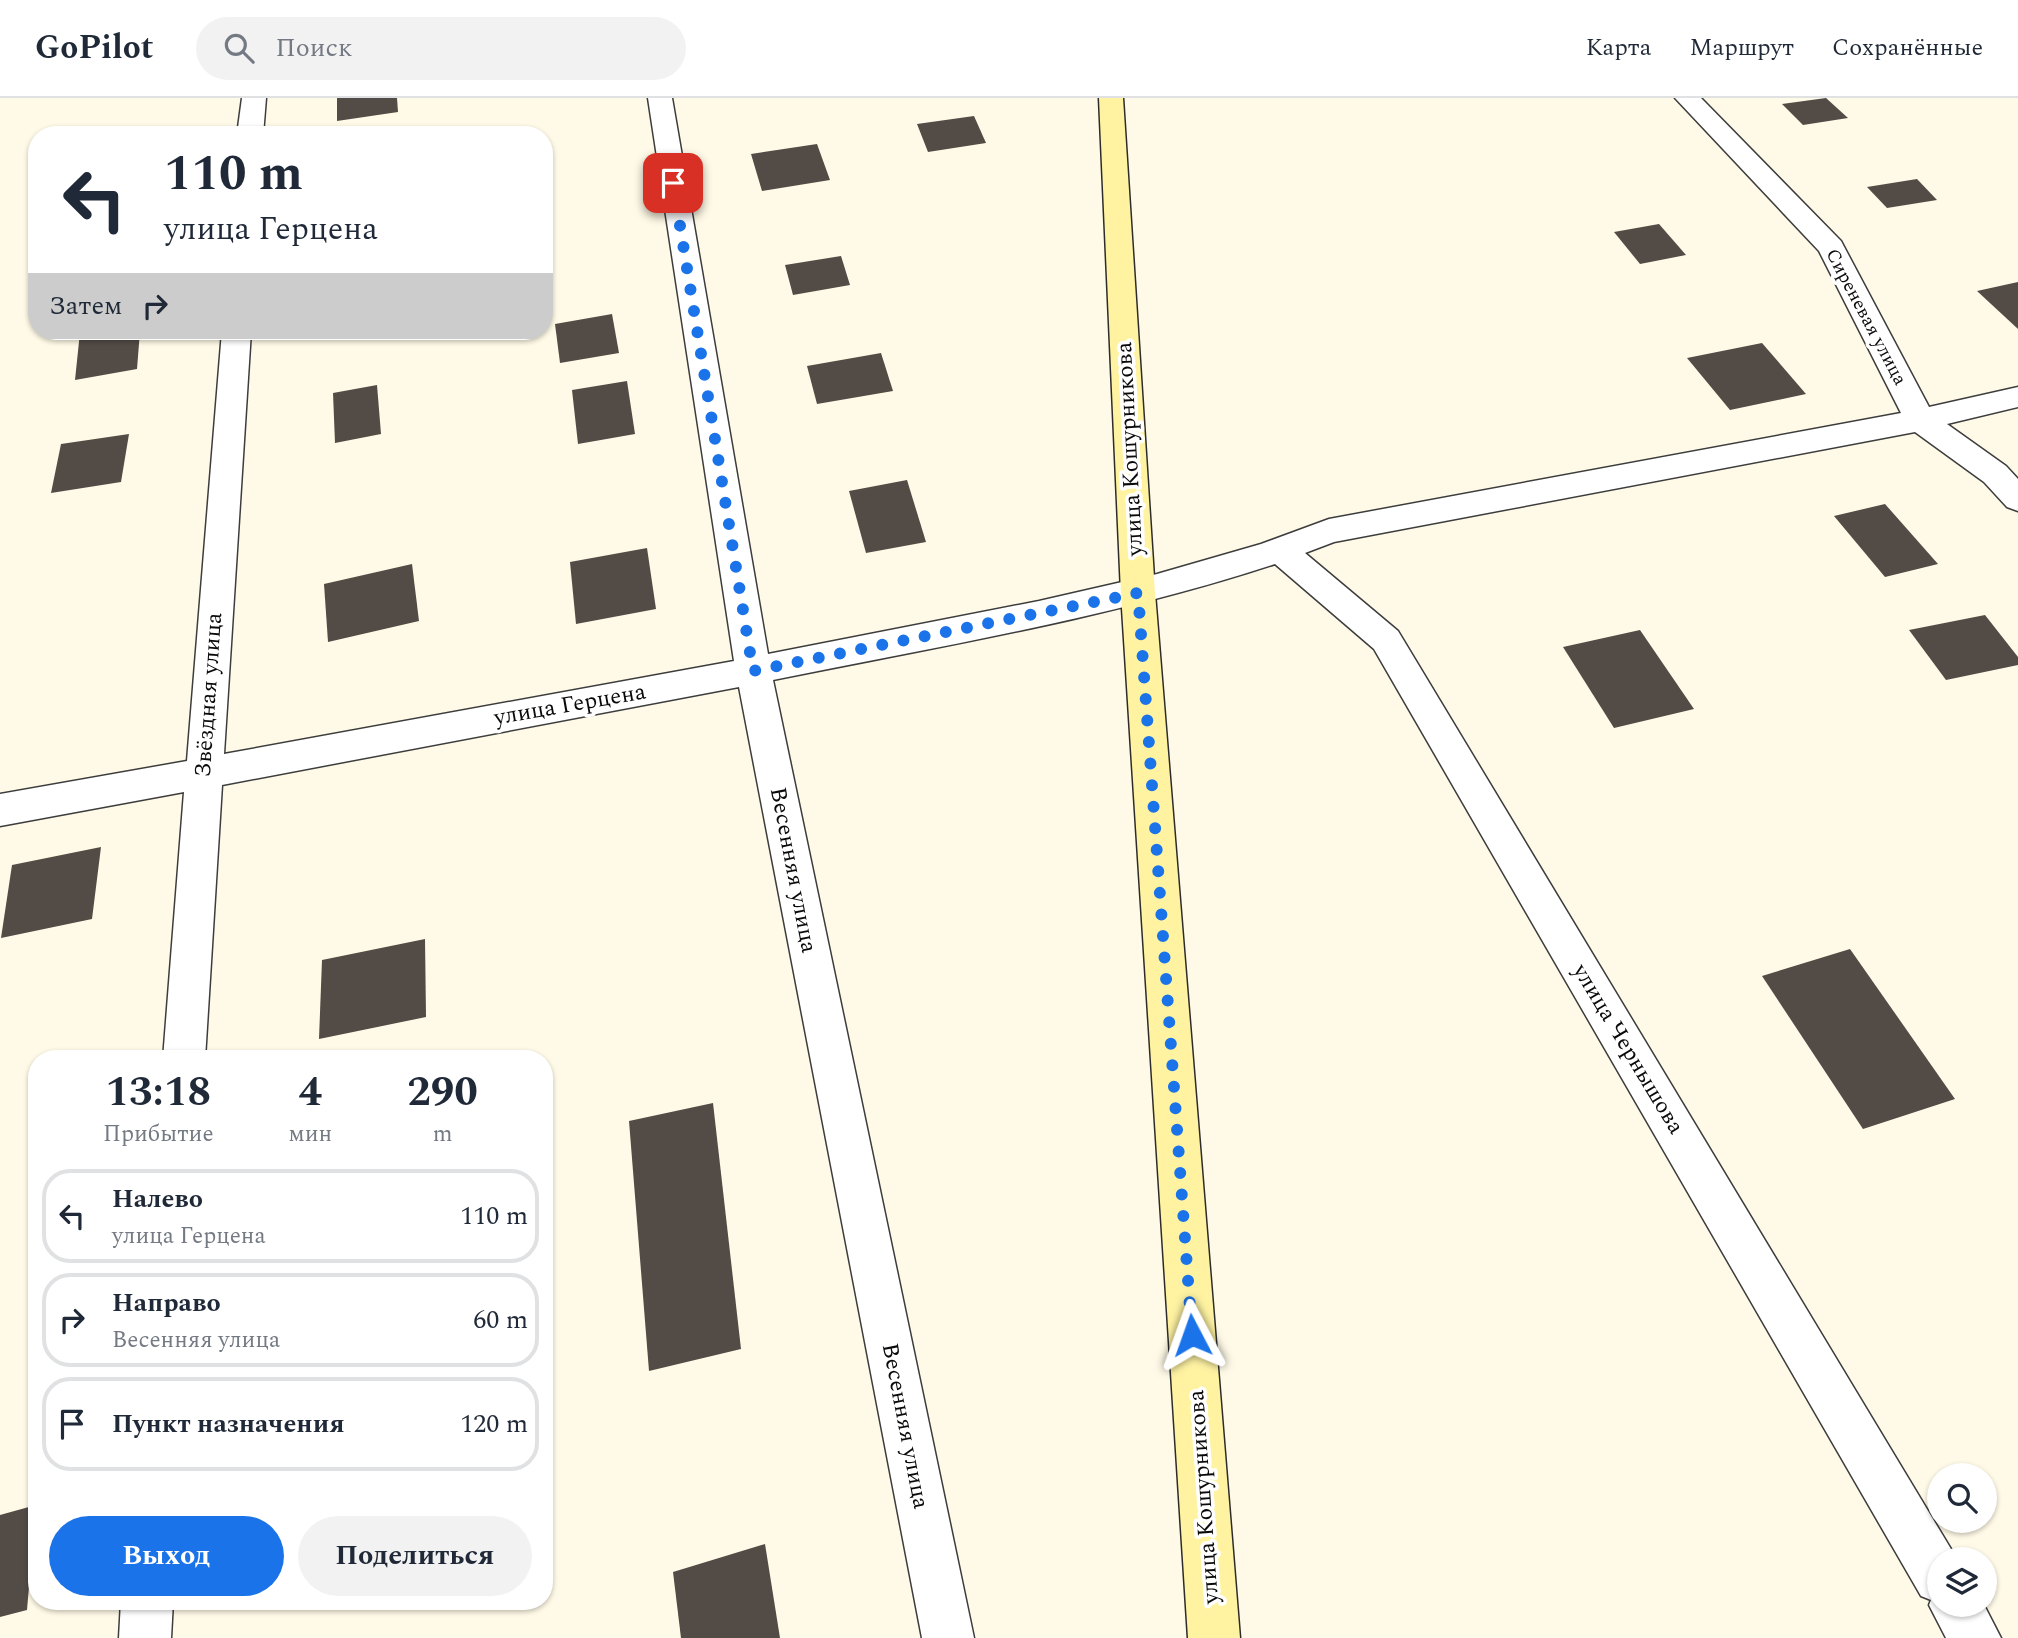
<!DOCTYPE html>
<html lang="ru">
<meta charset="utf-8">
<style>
body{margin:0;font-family:Spectral,serif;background:#f2f2f3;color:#1f2937;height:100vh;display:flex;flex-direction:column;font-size:26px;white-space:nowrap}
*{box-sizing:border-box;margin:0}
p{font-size:23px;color:#747a83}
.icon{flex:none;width:38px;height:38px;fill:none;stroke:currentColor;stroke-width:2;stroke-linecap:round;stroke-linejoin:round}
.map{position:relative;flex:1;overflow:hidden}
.details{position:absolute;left:28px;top:952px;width:525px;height:560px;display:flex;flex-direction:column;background:#fff;border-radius:28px;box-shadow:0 2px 5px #0004}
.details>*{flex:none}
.banner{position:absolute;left:28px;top:28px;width:525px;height:214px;border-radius:28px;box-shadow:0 2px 5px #0004;background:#fff;color:#1f2937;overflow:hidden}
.controls{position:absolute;left:1927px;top:1365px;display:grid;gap:14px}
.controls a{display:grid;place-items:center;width:70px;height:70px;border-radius:50%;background:#fff;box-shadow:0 2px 5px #0004;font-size:35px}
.pin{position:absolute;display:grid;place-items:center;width:60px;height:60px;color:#fff;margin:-30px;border-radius:14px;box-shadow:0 4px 10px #0006}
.me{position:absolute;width:77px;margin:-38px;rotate:356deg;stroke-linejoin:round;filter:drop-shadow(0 0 5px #0008)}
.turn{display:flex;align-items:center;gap:24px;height:147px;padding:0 21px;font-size:32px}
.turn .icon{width:91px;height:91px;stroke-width:2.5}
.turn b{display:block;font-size:49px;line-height:60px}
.then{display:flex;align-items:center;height:66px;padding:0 21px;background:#0003;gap:14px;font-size:26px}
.eta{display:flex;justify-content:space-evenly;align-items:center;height:119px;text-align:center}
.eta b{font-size:42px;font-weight:700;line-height:49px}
.primary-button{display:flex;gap:14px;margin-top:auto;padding:14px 21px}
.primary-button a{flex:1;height:80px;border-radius:42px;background:#1a73e8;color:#fff;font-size:28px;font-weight:700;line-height:80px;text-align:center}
.primary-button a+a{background:#f2f2f3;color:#1f2937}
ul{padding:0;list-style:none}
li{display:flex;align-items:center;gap:21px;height:94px;margin:0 14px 10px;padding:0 7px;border:4px solid #e0e1e3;border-radius:28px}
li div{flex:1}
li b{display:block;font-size:26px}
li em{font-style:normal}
header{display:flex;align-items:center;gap:42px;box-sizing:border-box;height:98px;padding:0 35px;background:#fff;border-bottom:2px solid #e0e1e3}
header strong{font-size:33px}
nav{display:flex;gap:38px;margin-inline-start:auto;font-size:24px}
.search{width:490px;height:63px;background:#f2f2f3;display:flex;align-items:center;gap:18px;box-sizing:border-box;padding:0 24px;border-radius:38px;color:#747a83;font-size:26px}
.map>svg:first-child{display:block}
</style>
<header>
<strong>GoPilot</strong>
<div class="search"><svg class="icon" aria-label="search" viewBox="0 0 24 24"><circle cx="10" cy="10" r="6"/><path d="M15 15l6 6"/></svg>Поиск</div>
<nav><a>Карта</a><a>Маршрут</a><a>Сохранённые</a></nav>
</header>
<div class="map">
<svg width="2018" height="1540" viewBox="0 0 2018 1540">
<rect width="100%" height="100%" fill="#fffae7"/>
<g fill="#534b46">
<path d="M337,0H397L398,14L337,23Z"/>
<path d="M1826,0L1848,20L1803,27L1782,6Z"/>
<path d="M974,18L986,45L928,54L917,26Z"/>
<path d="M817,46L830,82L762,93L751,56Z"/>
<path d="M1917,81L1937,102L1887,110L1867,89Z"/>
<path d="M1659,126L1686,157L1640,166L1614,134Z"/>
<path d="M841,158L850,187L793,197L785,167Z"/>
<path d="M2018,184V231L1977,193Z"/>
<path d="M612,216L619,255L560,265L555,226Z"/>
<path d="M140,233L137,271L75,282L80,234Z"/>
<path d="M1762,245L1806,296L1730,312L1687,260Z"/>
<path d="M881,255L893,293L817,306L807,268Z"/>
<path d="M627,283L635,336L578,346L572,292Z"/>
<path d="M377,287L381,336L335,345L333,295Z"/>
<path d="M129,336L121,384L51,395L61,346Z"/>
<path d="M907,382L926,444L866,455L849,393Z"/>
<path d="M1885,406L1938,466L1885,479L1834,418Z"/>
<path d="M647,450L656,511L576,526L570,464Z"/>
<path d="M412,466L419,523L328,544L324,486Z"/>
<path d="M1985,517L2018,559V567L1946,582L1909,532Z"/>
<path d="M1640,532L1694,611L1614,630L1563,549Z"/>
<path d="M101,749L92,821L1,840L12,767Z"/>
<path d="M425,841L426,919L319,941L322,862Z"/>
<path d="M1850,851L1955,1001L1863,1031L1762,878Z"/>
<path d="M713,1005L741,1251L649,1273L629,1023Z"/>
<path d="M36,1407L27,1512L0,1519V1417Z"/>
<path d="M765,1446L780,1540H681L673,1474Z"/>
</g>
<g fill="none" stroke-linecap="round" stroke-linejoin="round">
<g stroke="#3d3d3d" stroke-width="3">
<g id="street">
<path d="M242,0H266L263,37H237Z"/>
<path d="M648,0H672L768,556L1039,503L1157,476L1261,446L1329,421L1901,315L1819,153L1675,0H1701L1841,143L1929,309L2018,289V309L1947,326L2006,368L2018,381V413L2007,409L1984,384L1915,334L1334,444L1305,455L1398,533L1957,1461H1939V1507H1984L2001,1540H1946L1929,1507L1931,1502L1921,1498L1374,551L1275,466C1111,520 941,548 773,582L974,1540H922L739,589L222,687L205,961H163L184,694L0,728V696L187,663L222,233H251L224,656L734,563Z"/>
<path d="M121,1503H173L171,1540H119Z"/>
</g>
</g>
<g stroke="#2c2c2c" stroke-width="3">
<path id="secondary" d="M1099,0H1123L1155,495L1240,1540H1188L1121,495Z"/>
</g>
<use href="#street" fill="#fff" fill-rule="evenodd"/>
<use href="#secondary" fill="#fff3a2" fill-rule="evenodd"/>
</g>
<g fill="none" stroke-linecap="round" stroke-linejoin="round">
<path stroke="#1a73e8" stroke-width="12" stroke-dasharray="0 21.6" d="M673,85L753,573L1138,495L1192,1237"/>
</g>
<g text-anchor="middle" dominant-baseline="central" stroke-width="7" stroke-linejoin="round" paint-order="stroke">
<g font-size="19" fill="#0a0a0a" stroke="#fff">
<text transform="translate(1866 219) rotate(62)">Сиреневая улица</text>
</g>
<g font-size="23" fill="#0a0a0a" stroke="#fff">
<text transform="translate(1130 351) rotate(-93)">улица Кошурникова</text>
<text transform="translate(209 597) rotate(-86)">Звёздная улица</text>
<text transform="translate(570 607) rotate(-10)">улица Герцена</text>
<text transform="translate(793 772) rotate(79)">Весенняя улица</text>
<text transform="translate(1628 951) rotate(59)">улица Чернышова</text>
<text transform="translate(905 1328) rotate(79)">Весенняя улица</text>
<text transform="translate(1204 1399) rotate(-94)">улица Кошурникова</text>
</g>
</g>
</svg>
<div class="controls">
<a><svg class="icon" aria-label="search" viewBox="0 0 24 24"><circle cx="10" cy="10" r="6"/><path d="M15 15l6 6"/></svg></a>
<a><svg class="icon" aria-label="layers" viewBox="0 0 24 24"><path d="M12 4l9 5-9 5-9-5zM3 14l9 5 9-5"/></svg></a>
</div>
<div class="pin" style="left:673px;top:85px;background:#d93025"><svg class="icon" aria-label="arrive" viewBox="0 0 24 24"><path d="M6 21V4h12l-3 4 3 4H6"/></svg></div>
<svg class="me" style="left:1192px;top:1237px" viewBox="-20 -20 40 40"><path d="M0-17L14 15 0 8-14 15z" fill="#1a73e8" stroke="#fff" stroke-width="4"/></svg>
<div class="banner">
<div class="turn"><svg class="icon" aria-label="left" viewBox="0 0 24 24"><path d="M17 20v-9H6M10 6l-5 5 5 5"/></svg><div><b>110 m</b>улица Герцена</div></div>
<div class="then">Затем<svg class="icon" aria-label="right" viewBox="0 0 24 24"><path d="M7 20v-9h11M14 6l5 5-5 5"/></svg></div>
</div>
<section class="details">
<div class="eta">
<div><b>13:18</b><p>Прибытие</p></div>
<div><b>4</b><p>мин</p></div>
<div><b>290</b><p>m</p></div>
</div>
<ul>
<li><svg class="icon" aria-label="left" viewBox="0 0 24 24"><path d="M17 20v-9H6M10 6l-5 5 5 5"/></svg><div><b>Налево</b><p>улица Герцена</p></div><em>110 m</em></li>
<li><svg class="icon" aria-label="right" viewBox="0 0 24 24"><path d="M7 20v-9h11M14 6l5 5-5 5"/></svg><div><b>Направо</b><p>Весенняя улица</p></div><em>60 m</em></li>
<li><svg class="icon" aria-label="arrive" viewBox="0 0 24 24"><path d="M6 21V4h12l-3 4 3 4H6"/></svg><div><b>Пункт назначения</b></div><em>120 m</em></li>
</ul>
<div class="primary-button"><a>Выход</a><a>Поделиться</a></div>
</section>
</div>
